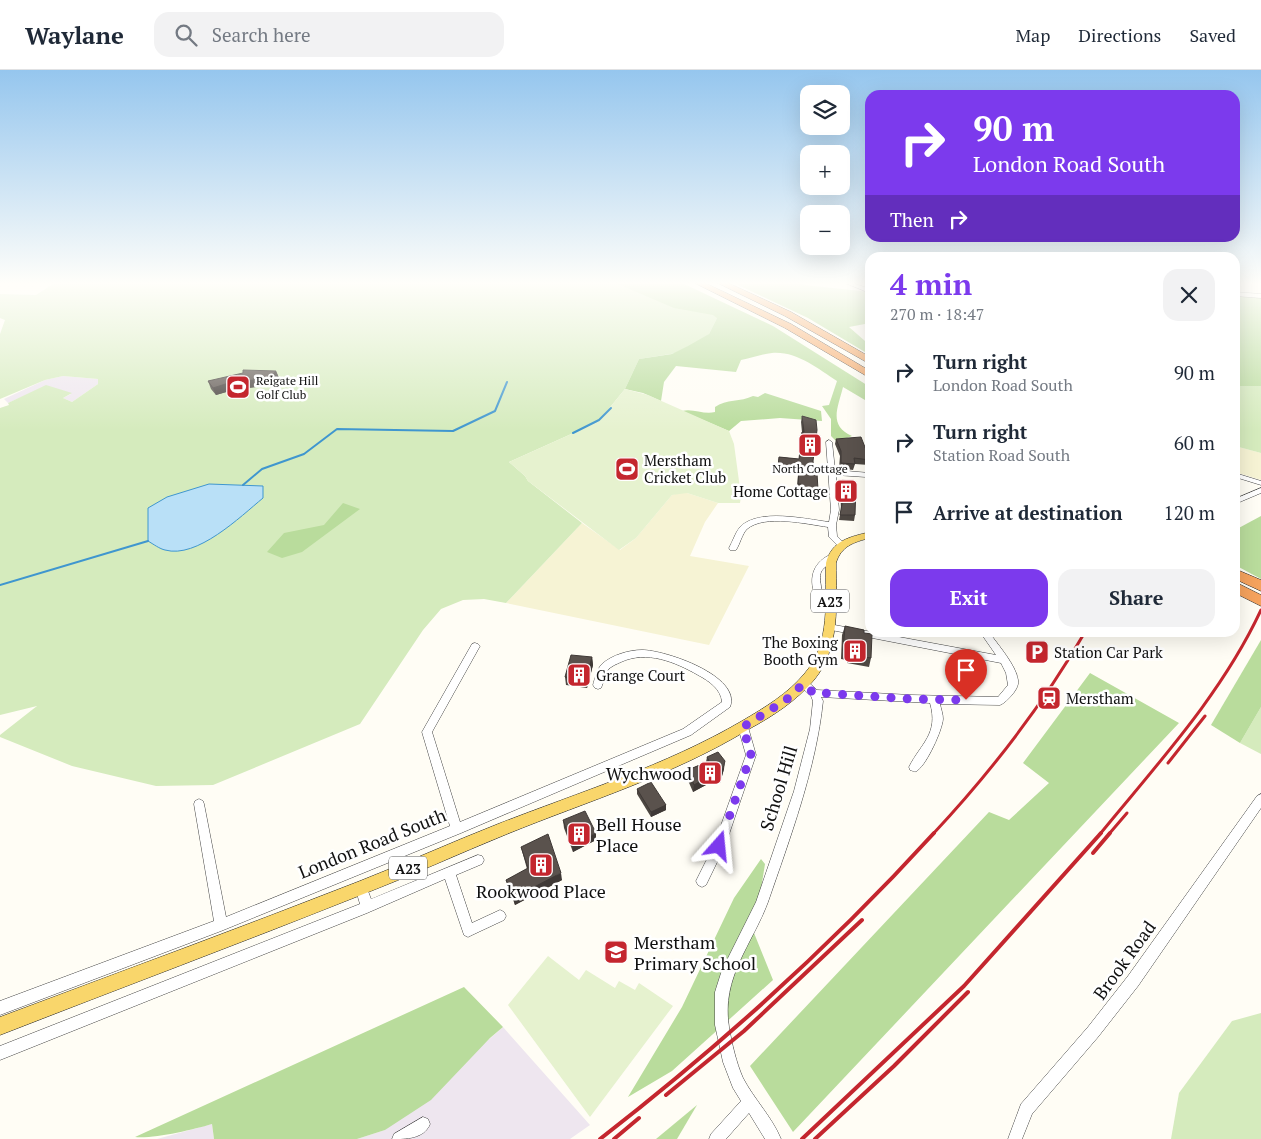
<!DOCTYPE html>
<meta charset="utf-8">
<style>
body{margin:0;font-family:"PT Serif",serif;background:#f2f2f3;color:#1f2937;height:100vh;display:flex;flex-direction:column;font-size:19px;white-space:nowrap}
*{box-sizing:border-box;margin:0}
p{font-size:16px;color:#747a83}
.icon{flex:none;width:28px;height:28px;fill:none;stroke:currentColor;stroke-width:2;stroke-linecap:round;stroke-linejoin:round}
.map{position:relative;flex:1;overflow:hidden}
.side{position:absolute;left:865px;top:182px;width:375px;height:385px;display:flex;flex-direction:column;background:#fff;border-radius:15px;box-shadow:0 5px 20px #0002}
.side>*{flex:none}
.guide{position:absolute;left:865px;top:20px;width:375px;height:152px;border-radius:15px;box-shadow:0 5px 20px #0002;background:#7c3aed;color:#fff;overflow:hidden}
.buttons{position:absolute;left:800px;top:15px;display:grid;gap:10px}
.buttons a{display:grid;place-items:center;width:50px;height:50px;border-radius:10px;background:#fff;box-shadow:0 5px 20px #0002;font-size:25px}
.pin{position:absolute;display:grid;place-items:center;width:42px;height:42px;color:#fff;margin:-51px -21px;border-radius:50% 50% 50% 0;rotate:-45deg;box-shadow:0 0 5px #0007}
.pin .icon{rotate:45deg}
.me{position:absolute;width:55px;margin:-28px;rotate:18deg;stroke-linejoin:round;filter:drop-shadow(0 0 4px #0008)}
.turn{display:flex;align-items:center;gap:18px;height:105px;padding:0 25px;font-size:22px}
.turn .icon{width:65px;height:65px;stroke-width:2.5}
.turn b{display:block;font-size:35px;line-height:42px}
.then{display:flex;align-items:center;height:48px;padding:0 25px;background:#0003;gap:10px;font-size:19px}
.round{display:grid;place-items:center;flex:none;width:52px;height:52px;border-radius:15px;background:#f2f2f3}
.headline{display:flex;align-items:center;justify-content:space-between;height:85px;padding:0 25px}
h1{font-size:30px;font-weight:600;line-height:38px;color:#7c3aed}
.button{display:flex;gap:10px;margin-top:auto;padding:10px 25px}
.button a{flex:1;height:58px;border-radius:15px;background:#7c3aed;color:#fff;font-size:20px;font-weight:600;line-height:58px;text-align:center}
.button a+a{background:#f2f2f3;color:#1f2937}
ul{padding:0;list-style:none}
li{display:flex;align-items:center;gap:15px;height:70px;padding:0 25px}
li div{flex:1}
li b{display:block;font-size:19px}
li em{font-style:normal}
header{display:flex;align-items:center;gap:30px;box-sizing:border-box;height:70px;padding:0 25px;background:#fff;border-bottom:1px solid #e0e1e3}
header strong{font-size:24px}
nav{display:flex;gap:28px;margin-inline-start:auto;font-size:18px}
.search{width:350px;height:45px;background:#f2f2f3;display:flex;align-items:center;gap:12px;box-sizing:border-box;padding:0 18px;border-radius:15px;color:#747a83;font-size:19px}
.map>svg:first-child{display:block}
</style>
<header>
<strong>Waylane</strong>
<div class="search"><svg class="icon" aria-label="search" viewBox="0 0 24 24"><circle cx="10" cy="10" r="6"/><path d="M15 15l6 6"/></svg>Search here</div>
<nav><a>Map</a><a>Directions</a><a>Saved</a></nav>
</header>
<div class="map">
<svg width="1261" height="1069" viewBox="0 0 1261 1069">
<rect width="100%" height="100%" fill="#fffdf5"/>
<g fill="#eee6ef">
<path d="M63,306L98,309V314L72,332L63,328L71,324L47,316L8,333L4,329L45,310Z"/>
<path d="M503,957L590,1055L570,1069H357L385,1060Z"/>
<path d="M212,1054L214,1069H157Z"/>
</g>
<g fill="#f6f3d4">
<path d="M1235,376L1261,383V410L1235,402Z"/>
<path d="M679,423H687L718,433L705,452L690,486L749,496L709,575L506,533L582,453L620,480L636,468L672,425Z"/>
</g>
<g fill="#d5ebbd">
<path d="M56,212H668L723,249L717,248L709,264L696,280L639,289L625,319L598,352L509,392L525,406L528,411L582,453L506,533L484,529L463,530L441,539L423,560L360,654L213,715L156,716L72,696L0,667V665L37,636L0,645V338L9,335L8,333L46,315L72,323L63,328L72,332L98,314V309L63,306L45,310L0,329V264L5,250L0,248V224L36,225Z"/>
<path d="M1235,316H1261V383L1235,376Z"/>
<path d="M1261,637V684L1240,673Z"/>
<path d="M1261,943V1069H1171L1179,1023L1232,951Z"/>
</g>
<g fill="#b9dc9c">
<path d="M613,212H680L773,256L870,317V333L843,317C838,338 828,355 852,366L837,372L831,366V349L822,336L829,335L837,311C818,299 797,281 772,283C762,284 751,288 741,290L736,302L676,296L664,312L661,331L643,323L625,319L639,289L672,284L688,276L709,264L717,248L713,245L674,238Z"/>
<path d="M732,212H799L805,215L870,222V253L849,257L865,271L870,272V285L808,248Z"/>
<path d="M1235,224L1261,226V316H1235Z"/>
<path d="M765,323L821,341L822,351L780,348L741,351L729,361L682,341C693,338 704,345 715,342V337C726,329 741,332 753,326L758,327Z"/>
<path d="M343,433L360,439L302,482L282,488L267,482L284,463L324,455Z"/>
<path d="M1261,446V509L1235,495V460Z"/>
<path d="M1261,570V637L1240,673L1211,655Z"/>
<path d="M1090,603L1179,653L793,1062L750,996L989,742L1009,750L1049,713L1023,693Z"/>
<path d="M761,789L765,794L754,863L773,910L672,1001L628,1027L682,937L734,828Z"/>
<path d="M464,917L503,957L490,968L431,1030L385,1060L357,1069H214L212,1054C192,1060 153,1069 135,1067Z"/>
<path d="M697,1035L677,1069H656Z"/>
</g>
<g fill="#e6f2cf">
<path d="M625,319L648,325L729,361L734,374L741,426L740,433H718L687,423L672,425L636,468L619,480L528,411L525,406L509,392L598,352Z"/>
<path d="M548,886L579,910L586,900L615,918L619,911L635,920L639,913L673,936L590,1047L508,935Z"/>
</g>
<path fill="#b9e0f7" stroke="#3f96cf" d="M209,414L263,416V428C240,447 197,489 165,480C160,479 153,474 148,471V438L167,427Z"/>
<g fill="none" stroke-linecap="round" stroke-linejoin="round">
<g stroke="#3f96cf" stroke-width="2">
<path d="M573,363L599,350L611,338"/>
<path d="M243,415L262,399L304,384L337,359L453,361L495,341L507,312"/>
<path d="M0,515L148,471"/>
</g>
<g stroke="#444" stroke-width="1">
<g id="minor">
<path d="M843,212H850L870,219V223Z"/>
<path d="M1235,222L1261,224V228L1235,226Z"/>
<path d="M829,370L832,372L835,400L870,403V409L866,407L836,405L839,440L836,455L837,466L845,474L844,476H838L829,467L828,457C806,454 765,444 747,459C742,464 740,474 736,480H730L729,478C733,471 735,463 740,457C759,438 805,449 829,452L831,440L826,372Z"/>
<path d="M1235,403L1261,411V415L1235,407Z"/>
<path d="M1261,418V423L1235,434V429Z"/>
<path d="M832,484L836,487C822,502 817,497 822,521L833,527L834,529L830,532L815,525C808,507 814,491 832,484Z"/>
<path d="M829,554L996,585L980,562H989C998,575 1016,595 1018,610C1019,616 1015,621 1012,625C1008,629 1005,633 1000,635L940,634C941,639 943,644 943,649C942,661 927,693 918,700C915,703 914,701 910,700L909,697C921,673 939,664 930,633L821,627L823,631C816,699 790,768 768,832C752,875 721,907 729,957C732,974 736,992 743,1008C754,1029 772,1047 781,1069H765L749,1043L726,1069H709L711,1064L741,1031L733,1018L723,992L715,955V922L722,900L756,832L794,721L810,659L813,631L811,626L798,614L800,611C807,609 812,616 817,620L911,625L998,627L1008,615L1006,603L1001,593L826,559L824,557L826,555Z"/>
<path d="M475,573L478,574L480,576L432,662L460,752L683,659L722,632C721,619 709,611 698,605C675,592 647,580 621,592C617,594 611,596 608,600C604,604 604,612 601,618L598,619L595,618L593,615C595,608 597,599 602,594C612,585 629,580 642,580C665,580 742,606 730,637L691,665L461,763L221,861L0,945V931L214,851L194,734L195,731L199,729L203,731L204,734L226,847L450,756L422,662L472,574Z"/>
<path d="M743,653L747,654L748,657L756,685L725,776L706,815L702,817L698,815L696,811L714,775L746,685L738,657L739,654Z"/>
<path d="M1261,724V738L1138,916L1098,967L1032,1044L1022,1069H1008L1021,1034L1088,957L1128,906L1257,726Z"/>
<path d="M478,785L482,786L484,790L482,794L456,805L472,853L500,840L504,842L506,846L504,850L472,865L468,867L464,865L445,809L367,843L0,990V976L360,834L355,817L357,813L361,811L365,813L371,829Z"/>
<path d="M423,1047L428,1049L430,1054C424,1069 406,1069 392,1069L394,1064Z"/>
</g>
</g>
<g stroke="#222" stroke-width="1">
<path id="major" d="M870,462V468C854,472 841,476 836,493C836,533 841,577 814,610C796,631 773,646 749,659C674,705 588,731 507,764C458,784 410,806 361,825C241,873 120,918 0,965V947C120,902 240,858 360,811C406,793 452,772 498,754C580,722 665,696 742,651C764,638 788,624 805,603C831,573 825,530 826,493C832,470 850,467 870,462Z"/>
</g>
<g stroke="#222" stroke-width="1">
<g id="highway">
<path d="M693,212H703L791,254L870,301V308L785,258Z"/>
<path d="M716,212H726L791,242L870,287V294L785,246Z"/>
<path d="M1235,499L1261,510V521L1235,509Z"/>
<path d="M1235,512L1261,525V536L1235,523Z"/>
</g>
</g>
<use href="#minor" fill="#fff" fill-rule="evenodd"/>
<use href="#major" fill="#f9d66b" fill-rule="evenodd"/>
<use href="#highway" fill="#f5a25d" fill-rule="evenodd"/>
<g stroke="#c4262e" stroke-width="3">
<path d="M1168,693L1205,646"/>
<path d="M933,764C991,702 1042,636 1085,562"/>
<path d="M1100,764C1158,693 1222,624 1261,540"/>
<path d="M1109,764L1127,743"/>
</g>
<g stroke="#c4262e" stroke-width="4">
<path d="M1093,783L1110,763"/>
<path d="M666,1025L744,961L862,850"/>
<path d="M600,1069C720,976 832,875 934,763"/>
<path d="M614,1069L639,1048"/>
<path d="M802,1069L964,916L1101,763"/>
<path d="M815,1069L894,996L968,922"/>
</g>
</g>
<g fill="#4d4742">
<path d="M276,301L279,308L273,316H257L256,317L240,319V318L216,325L211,319L208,311Z"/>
<path d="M802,346L813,391L814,403L818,420L817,425H805V424L799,423L800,420H797L798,404L777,402L779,387L799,389L802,362L801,352Z"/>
<path d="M836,369L870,389L869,395L855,394L853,400L839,398L840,386L835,374Z"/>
<path d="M842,410L850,415L855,445L854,451L839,450L841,440L840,415Z"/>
<path d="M845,556L864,563L871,588L869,597L847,593V590L841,589L842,565Z"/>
<path d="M592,587L593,595L587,618L566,615L565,607Z"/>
<path d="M707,687L724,699L720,713L717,709L693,722L687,708L688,700L706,692Z"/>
<path d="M637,719L666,735V740L651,747L637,724Z"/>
<path d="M563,750L596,770L573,782L564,758Z"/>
<path d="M521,777L562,810L515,835L506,810L527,799Z"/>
</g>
<g fill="#3f3936">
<path d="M276,301L279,308L273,316L270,308Z"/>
<path d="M254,308L257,316L256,317L240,319V318L216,325L213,318L238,310Z"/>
<path d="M592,587L593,595L587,618L586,609Z"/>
<path d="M725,691L724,699L720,713L721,706Z"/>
<path d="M718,701L717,709L693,722L694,715Z"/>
<path d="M666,735V740L651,747V742Z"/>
<path d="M596,763V770L573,782L572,775Z"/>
<path d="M561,803L562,810L515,835L513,828Z"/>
</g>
<g fill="#5a524d" stroke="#3f3936">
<path d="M243,300L276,301L270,308H254V310L237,312L238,310L213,318L208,311L243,303Z"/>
<path d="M802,346L816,350L817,360L813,391L814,403H817L818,420H806L807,418H800L801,414H798L799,399L778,397L779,387L799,389L802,362H804Z"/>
<path d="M861,367L870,390L854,388L855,394L841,393V381L836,369Z"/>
<path d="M842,410L850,411V415L856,416L855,445H840L842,434Z"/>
<path d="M845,556L864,560V563L872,564L871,588L850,585V582L843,581Z"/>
<path d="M571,585L592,587L586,609L565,607Z"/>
<path d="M718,682L725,691L721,706L718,701L694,715L688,700L709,691L707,687Z"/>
<path d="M651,712L666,735L651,742L637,719Z"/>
<path d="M585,741L596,763L572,775L563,750Z"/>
<path d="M548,764L561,803L513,828L506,810L528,798L521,777Z"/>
</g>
<linearGradient id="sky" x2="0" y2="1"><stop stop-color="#95c6ee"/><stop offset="0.59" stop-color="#fffefa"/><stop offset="1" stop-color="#fffefa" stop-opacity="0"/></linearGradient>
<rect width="1261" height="361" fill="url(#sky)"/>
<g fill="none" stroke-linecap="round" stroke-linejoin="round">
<path stroke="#7c3aed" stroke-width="9" stroke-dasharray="0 16.2" d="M719,776L751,685L743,657L786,630L803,614L815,624L822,623L911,629L966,630"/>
</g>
<defs>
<g id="stadium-square" transform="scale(1.25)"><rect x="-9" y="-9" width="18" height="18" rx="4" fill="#c4262e" stroke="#fff"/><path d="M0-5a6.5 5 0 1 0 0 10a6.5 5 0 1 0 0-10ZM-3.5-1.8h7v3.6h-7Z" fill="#fff"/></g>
<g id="building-square" transform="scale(1.25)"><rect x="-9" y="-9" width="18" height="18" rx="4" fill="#c4262e" stroke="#fff"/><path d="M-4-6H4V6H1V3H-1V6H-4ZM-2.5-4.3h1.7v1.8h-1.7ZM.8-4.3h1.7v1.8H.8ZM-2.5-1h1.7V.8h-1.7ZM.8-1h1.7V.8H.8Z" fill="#fff"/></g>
<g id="parking-square" transform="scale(1.25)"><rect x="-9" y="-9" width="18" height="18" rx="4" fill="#c4262e" stroke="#fff"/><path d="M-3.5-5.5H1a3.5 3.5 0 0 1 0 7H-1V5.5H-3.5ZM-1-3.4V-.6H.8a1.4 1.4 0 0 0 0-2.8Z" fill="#fff"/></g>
<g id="station-square" transform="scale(1.25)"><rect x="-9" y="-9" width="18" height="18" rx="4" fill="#c4262e" stroke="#fff"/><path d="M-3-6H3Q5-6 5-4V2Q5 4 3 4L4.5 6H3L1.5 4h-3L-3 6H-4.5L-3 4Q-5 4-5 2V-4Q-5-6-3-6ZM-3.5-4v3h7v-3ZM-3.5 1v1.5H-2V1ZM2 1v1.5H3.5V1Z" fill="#fff"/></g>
<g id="school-square" transform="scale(1.25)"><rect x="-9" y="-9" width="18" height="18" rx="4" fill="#c4262e" stroke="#fff"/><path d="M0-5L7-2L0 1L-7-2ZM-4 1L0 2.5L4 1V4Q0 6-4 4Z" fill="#fff"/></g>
</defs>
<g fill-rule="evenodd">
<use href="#stadium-square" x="238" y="317"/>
<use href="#building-square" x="810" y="375"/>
<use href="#stadium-square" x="627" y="399"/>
<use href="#building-square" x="846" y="421"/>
<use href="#building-square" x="855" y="581"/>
<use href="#parking-square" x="1037" y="582"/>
<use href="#building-square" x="579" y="605"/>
<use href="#station-square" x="1049" y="628"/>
<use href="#building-square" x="710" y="703"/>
<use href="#building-square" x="579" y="764"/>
<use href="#building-square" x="541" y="795"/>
<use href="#school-square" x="616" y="882"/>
</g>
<g text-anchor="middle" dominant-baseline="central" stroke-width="5" stroke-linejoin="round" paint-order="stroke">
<g font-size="12" fill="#111" stroke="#fff" text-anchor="start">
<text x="256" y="310">Reigate Hill<tspan x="256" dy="14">Golf Club</tspan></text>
<text x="810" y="398" text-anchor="middle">North Cottage</text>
</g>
<g fill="#fff" stroke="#585858" stroke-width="1">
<rect x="811" y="519.5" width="38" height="23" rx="4"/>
<rect x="389" y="786.5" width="38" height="23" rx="4"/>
</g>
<g font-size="14" font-weight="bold" fill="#111">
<text x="830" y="531">A23</text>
<text x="408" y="798">A23</text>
</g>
<g font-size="15" fill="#111" stroke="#fff" text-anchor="start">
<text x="644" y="390">Merstham<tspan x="644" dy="17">Cricket Club</tspan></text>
<text x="828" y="421" text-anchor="end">Home Cottage</text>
<text x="838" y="572" text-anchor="end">The Boxing<tspan x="838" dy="17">Booth Gym</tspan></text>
<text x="1054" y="582">Station Car Park</text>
<text x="596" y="605">Grange Court</text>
<text x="1066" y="628">Merstham</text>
</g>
<g font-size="18" fill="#111" stroke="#fff" text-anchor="start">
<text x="692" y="703" text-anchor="end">Wychwood</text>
<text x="596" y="754">Bell House<tspan x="596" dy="21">Place</tspan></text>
<text x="541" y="821" text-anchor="middle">Rookwood Place</text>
<text x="634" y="872">Merstham<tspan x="634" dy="21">Primary School</tspan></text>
</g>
<g font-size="18" fill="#111" stroke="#fff">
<text transform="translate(778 718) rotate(-73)">School Hill</text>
<text transform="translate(372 773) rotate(-22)">London Road South</text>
<text transform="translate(1124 890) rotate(-54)">Brook Road</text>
</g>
</g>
</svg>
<div class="buttons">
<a><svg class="icon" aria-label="layers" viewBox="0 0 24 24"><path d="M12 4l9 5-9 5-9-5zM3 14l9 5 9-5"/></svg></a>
<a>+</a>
<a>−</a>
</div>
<div class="pin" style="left:966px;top:630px;background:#d93025"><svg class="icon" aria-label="arrive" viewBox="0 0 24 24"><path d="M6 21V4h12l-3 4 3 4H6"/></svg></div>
<svg class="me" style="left:719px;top:776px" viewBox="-20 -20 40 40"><path d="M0-17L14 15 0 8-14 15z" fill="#7c3aed" stroke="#fff" stroke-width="4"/></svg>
<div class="guide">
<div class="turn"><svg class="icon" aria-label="right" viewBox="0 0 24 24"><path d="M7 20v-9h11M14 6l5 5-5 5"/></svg><div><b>90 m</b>London Road South</div></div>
<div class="then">Then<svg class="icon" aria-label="right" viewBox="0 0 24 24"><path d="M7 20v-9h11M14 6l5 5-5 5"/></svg></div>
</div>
<section class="side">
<div class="headline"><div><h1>4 min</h1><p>270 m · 18:47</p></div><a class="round"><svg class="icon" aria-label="close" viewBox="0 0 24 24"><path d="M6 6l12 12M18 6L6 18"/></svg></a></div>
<ul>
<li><svg class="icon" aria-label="right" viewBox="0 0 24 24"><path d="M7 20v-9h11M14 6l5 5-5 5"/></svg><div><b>Turn right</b><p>London Road South</p></div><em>90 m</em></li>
<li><svg class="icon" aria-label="right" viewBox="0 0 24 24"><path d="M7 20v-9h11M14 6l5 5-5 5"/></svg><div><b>Turn right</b><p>Station Road South</p></div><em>60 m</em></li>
<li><svg class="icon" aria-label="arrive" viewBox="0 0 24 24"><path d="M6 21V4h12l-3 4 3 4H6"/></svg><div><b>Arrive at destination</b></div><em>120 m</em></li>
</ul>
<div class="button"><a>Exit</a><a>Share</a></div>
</section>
</div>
